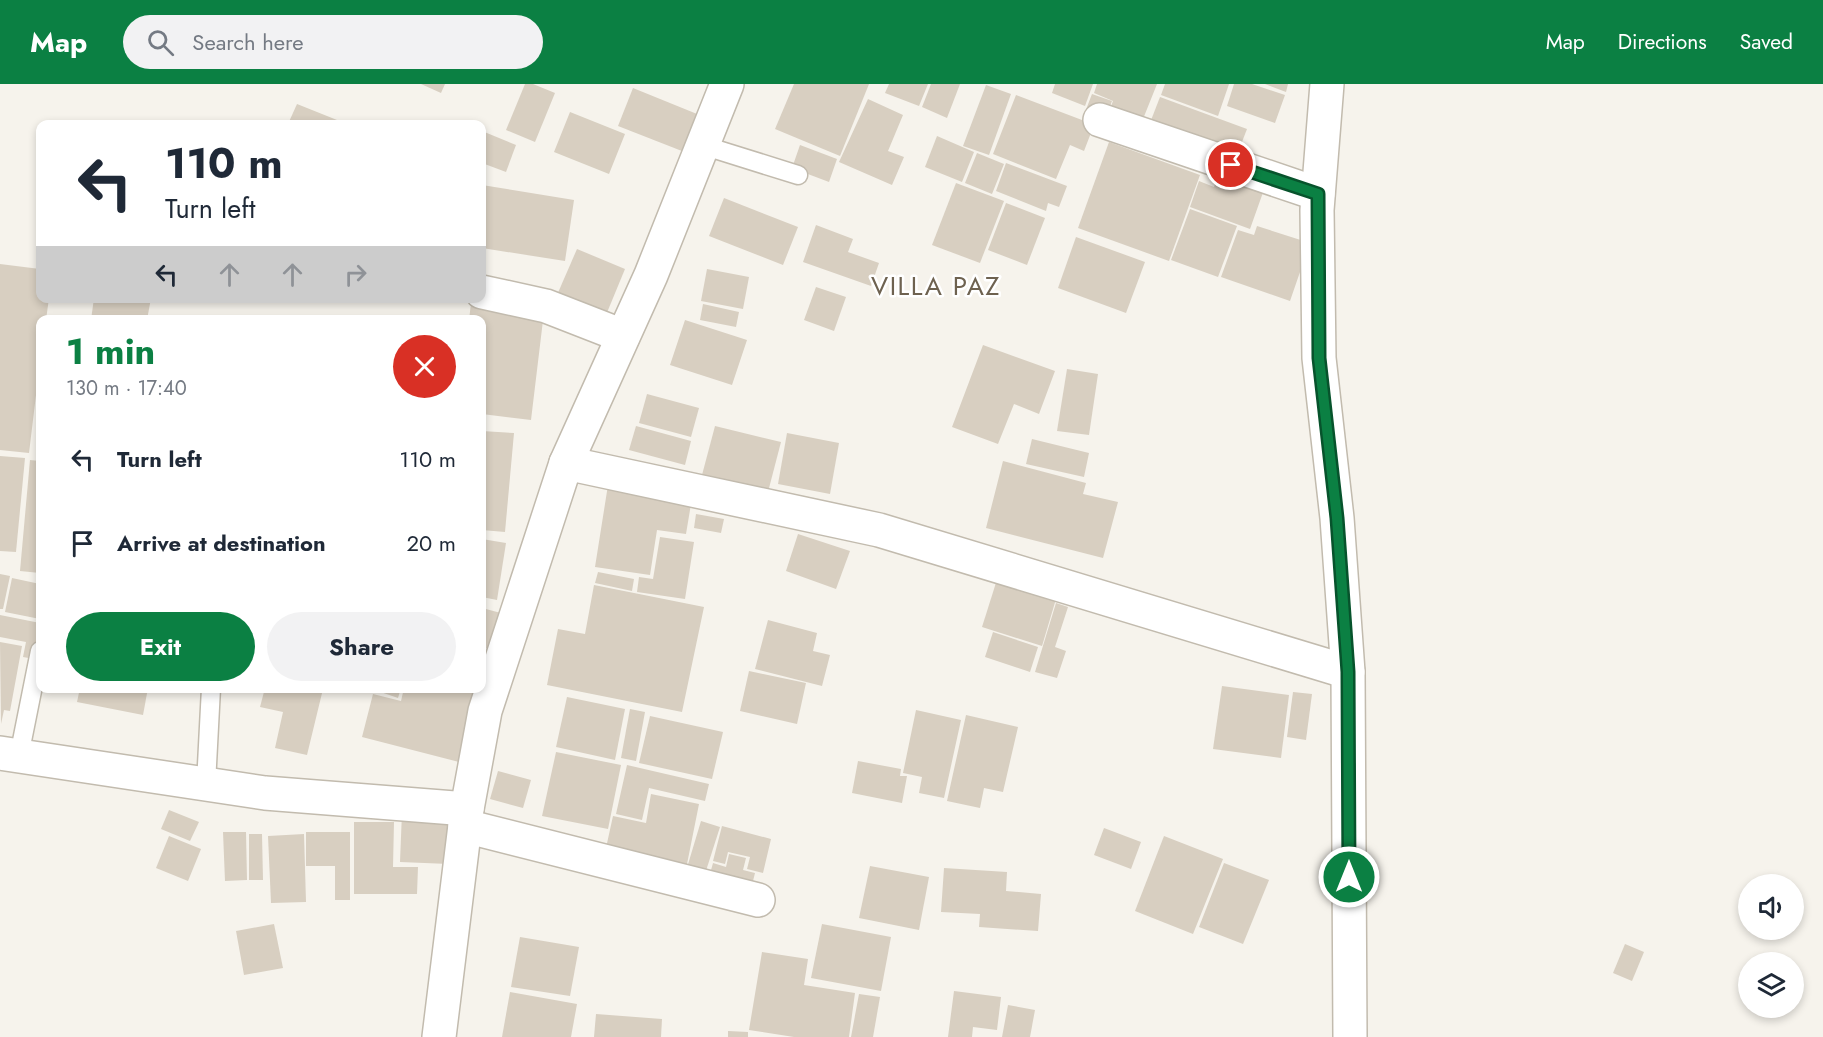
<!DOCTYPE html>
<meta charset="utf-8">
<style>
body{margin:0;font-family:Jost,sans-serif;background:#f2f2f3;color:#1f2937;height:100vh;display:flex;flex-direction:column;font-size:22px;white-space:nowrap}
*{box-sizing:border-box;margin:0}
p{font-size:20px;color:#747a83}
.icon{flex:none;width:33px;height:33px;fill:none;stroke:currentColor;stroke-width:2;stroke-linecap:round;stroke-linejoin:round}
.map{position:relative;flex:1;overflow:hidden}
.details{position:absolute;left:36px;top:231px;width:450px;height:378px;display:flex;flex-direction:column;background:#fff;border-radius:12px;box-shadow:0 3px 9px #0003}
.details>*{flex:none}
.top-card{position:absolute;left:36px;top:36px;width:450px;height:183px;border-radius:12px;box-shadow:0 3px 9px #0003;background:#fff;color:#1f2937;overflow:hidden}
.buttons{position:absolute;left:1738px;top:790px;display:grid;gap:12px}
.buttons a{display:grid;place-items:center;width:66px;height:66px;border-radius:50%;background:#fff;box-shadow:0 3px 9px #0003;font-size:30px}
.pin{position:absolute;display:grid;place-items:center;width:51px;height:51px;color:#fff;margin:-26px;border:3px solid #fff;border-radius:50%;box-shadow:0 2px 6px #0007}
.me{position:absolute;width:66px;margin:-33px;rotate:0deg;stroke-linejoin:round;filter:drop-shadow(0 0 4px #0008)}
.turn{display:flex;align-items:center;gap:21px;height:126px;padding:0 30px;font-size:27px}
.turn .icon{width:78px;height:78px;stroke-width:2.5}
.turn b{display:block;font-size:42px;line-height:51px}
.lanes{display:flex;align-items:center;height:57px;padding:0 30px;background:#0003;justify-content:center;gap:30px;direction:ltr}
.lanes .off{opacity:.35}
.round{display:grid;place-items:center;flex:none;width:63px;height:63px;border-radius:32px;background:#f2f2f3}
.summary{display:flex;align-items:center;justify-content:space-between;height:102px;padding:0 30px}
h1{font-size:36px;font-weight:700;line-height:45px;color:#0b8043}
.primary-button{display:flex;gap:12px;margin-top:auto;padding:12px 30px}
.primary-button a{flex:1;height:69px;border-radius:36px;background:#0b8043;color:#fff;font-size:24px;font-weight:700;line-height:69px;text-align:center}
.primary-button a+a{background:#f2f2f3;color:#1f2937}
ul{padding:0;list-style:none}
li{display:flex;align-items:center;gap:18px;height:84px;padding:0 30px}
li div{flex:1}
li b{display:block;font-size:22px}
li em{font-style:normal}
header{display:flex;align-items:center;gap:36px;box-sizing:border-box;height:84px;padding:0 30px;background:#0b8043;color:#fff}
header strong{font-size:28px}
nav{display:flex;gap:33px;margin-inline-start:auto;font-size:21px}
.search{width:420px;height:54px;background:#f2f2f3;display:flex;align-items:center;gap:15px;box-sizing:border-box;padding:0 21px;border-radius:33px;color:#747a83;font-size:22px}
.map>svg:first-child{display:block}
</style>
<header>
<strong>Map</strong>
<div class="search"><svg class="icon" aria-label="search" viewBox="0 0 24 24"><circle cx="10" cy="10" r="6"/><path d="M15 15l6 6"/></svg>Search here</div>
<nav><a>Map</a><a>Directions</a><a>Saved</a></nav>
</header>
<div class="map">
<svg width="1823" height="953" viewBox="0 0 1823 953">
<rect width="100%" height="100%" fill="#f6f3ec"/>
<g fill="#d8cfc1">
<path d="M421,0H445L441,9Z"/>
<path d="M525,0H533L555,9L535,58L506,46Z"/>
<path d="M794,0H869L840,72L775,45Z"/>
<path d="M889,0H928L919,22L885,9Z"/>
<path d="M931,0H960L947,34L922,23Z"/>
<path d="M1055,0H1093L1085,22L1052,9Z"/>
<path d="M1097,0H1157L1139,45L1107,33L1113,17L1094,9Z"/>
<path d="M1165,0H1229L1218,32L1161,11Z"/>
<path d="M1234,0H1252L1285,11L1275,39L1227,22Z"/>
<path d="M1265,0H1288L1286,8Z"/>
<path d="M986,1L1011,10L989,71L963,62Z"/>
<path d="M633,4L702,32L687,69L618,42Z"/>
<path d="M1092,10L1112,17L1105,35L1094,41L1084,67L1070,61L1056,95L993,70L1016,11L1082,36Z"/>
<path d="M1160,13L1247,45L1235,76L1148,44Z"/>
<path d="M868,15L903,31L888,67L904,73L892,101L839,78Z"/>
<path d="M297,20L347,40H288Z"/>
<path d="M570,28L625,50L609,90L554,68Z"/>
<path d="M482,47L516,61L506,88L482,79Z"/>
<path d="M937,52L974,68L962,98L925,83Z"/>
<path d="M1109,58L1200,91L1169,177L1078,144Z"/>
<path d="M800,61L837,75L829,98L792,84Z"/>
<path d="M977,69L1004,80L992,110L965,99Z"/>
<path d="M1006,79L1067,102L1059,123L1048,119L1046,127L996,107Z"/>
<path d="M1221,84L1266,100L1250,145L1190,123L1199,97L1214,103Z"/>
<path d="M956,99L1004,117L980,179L932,161Z"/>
<path d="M482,101L574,116L565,177L482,164Z"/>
<path d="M724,114L798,143L783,181L709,152Z"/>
<path d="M1006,119L1045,134L1027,181L988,166Z"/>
<path d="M1190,125L1237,142L1218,193L1171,176Z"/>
<path d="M816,141L853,155L848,168L879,179L871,202L803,178Z"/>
<path d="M1257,142L1310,159L1290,217L1221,193L1238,146L1254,151Z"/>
<path d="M1076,153L1145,178L1126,229L1058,204Z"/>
<path d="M577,165L625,185L606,231L557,211Z"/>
<path d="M0,180L40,185V214H49L46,236H40V278L29,369L0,366Z"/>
<path d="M707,185L749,193L743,225L701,217Z"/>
<path d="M816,203L846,213L834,247L804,236Z"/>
<path d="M94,214H151L147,236H91Z"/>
<path d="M471,219L544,228L531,336L482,330V236H469Z"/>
<path d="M703,220L739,228L736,243L700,236Z"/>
<path d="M685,236L747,256L732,301L670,281Z"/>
<path d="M983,261L1055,287L1039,330L1014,320L998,360L952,343Z"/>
<path d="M1067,285L1098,290L1089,351L1057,347Z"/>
<path d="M647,310L699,324L691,353L639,339Z"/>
<path d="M636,342L691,357L685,381L629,366Z"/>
<path d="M715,342L781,358L768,408L702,391Z"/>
<path d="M482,347L514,349L505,448L482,446Z"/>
<path d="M787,349L839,359L830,410L778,400Z"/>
<path d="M1032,355L1089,369L1084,393L1026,380Z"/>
<path d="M0,372L25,374L16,468L0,467Z"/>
<path d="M30,376L40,377V489L20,487Z"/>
<path d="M1003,377L1086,399L1083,410L1118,418L1103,474L986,444Z"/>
<path d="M608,401L692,414L686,450L657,446L650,491L595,483Z"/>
<path d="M696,430L724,435L721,449L694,444Z"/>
<path d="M798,450L850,467L836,505L786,487Z"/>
<path d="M660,453L694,458L685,515L637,508L639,493L653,495Z"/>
<path d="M482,455L506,459L497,516L482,513Z"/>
<path d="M1000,486L1059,505L1042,562L982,543Z"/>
<path d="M598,488L634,495L632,507L595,499Z"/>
<path d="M0,490L10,492L3,525H0Z"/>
<path d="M12,494L40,500V535L5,528Z"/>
<path d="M594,501L704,523L682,628L547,601L558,545L585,550Z"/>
<path d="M1056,519L1068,523L1055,563L1066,567L1057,594L1035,588Z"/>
<path d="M482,524L501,529L492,566L482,563Z"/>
<path d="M0,531L40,539L34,575L23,573L26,558L0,553Z"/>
<path d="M768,536L817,549L813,567L830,571L822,602L755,585Z"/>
<path d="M993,548L1038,563L1030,588L985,573Z"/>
<path d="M0,558L22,562L10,627L4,626L1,640Z"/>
<path d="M749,587L806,599L797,640L740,627Z"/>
<path d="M1222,602L1289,611L1281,674L1213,665Z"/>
<path d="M80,604H148L143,631L77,618Z"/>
<path d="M265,604L323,605L307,671L275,664L283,628L260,623Z"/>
<path d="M369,604H401L398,614Z"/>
<path d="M404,604H478L459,678L362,653L373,610L401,617Z"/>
<path d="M1293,608L1312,610L1306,656L1287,653Z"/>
<path d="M567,613L625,625L615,676L556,663Z"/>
<path d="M630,625L645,628L636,677L621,674Z"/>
<path d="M916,626L961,636L944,714L919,709L922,693L903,689Z"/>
<path d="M966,631L1018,643L1003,708L984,704L980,724L947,717Z"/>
<path d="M650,632L723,648L712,695L639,679Z"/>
<path d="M556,668L621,681L608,745L542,732Z"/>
<path d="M858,677L901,685L900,692H907L902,719L852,709Z"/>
<path d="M627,681L709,700L705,717L649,704L642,736L616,730Z"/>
<path d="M498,687L531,696L523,724L490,715Z"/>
<path d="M651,710L699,720L685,790L604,773L613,732L646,739Z"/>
<path d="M169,726L199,738L190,757L161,745Z"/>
<path d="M402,728L451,731L449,780L400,778Z"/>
<path d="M701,737L720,743L704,793L686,787Z"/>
<path d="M354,738H394L393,783H418L417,810H354Z"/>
<path d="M722,742L771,755L763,789L747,785L750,773L728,768L725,780L713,777Z"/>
<path d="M1104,744L1141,758L1131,785L1094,771Z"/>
<path d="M223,748H246L247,796L225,797Z"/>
<path d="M306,748H350V816H335V782H306Z"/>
<path d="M249,750H262L263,796H249Z"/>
<path d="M304,750L306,818L271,819L268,752Z"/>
<path d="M169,752L201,765L188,797L156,784Z"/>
<path d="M1164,752L1223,775L1193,850L1135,827Z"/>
<path d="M729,770L746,774L743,786L755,789L750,809L708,797L713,779L726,783Z"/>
<path d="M1224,779L1269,796L1243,860L1199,843Z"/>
<path d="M870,782L929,793L919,846L859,834Z"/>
<path d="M944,784L1007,788L1006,807L1041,810L1038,847L979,843L980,830L941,828Z"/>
<path d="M274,840L283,884L244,891L236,847Z"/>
<path d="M822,840L891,853L881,907L811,894Z"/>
<path d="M520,853L579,863L570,912L511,903Z"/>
<path d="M1625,860L1644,868L1632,897L1613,889Z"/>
<path d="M762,868L808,875L804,901L855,909L849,953H794L749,946Z"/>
<path d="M954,907L1001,913L997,946L973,943L972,953H948Z"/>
<path d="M510,908L577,920L571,953H502Z"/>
<path d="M859,910L880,913L873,953H851Z"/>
<path d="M1008,921L1035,926L1030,953H1002Z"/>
<path d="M596,930L662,935L661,953H594Z"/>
<path d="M728,947L748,948V953H728Z"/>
</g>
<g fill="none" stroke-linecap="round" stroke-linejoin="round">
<g stroke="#c2bbae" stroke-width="21">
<g id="service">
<path d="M702,61L798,91"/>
<path d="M19,672L40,567"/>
<path d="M206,700L211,604"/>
</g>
</g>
<g stroke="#c2bbae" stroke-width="36">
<g id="minor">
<path d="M1327,0L1317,126L1319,274L1337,434L1348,588L1350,953"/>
<path d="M1100,36L1318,110"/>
<path d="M482,208L546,222L623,252"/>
<path d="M566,379L879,446L1348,588"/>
<path d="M0,669L265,709L467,725"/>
<path d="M465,742L758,816"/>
<path d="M439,953L467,725L485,627L566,379L651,191L727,0"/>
</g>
</g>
<use href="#service" stroke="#fff" stroke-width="18"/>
<use href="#minor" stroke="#fff" stroke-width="33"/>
</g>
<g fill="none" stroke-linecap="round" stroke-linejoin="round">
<g stroke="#07532c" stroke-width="15">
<path id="route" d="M1231,81L1318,110L1319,274L1337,434L1348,588L1349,793"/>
</g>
<use href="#route" stroke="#0b8043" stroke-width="10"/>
</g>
<g text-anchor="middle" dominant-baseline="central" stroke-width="5" stroke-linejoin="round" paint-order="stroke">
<g font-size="26" letter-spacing="1.5" fill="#6e6250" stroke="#fff">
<text x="936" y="202">VILLA PAZ</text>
</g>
</g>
</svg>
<div class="buttons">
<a><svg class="icon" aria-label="sound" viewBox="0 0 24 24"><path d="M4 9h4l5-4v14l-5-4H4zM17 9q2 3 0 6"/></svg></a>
<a><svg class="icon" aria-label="layers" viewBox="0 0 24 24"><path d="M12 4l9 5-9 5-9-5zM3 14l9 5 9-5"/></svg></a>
</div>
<div class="pin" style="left:1231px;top:81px;background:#d93025"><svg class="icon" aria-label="arrive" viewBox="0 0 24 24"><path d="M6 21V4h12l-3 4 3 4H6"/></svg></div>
<svg class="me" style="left:1349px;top:793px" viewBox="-20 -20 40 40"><circle r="17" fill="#0b8043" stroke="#fff" stroke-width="3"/><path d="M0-11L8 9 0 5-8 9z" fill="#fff"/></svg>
<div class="top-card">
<div class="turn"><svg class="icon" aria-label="left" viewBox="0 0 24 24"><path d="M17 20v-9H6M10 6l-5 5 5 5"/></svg><div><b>110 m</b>Turn left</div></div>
<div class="lanes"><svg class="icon" aria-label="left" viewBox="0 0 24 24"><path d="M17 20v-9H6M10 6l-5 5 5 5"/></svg><svg class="icon off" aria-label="ahead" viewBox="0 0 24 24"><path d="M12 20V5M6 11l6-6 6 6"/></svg><svg class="icon off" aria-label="ahead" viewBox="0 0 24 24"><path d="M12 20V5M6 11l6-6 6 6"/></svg><svg class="icon off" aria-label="right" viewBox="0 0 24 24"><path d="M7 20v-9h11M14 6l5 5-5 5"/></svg></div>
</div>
<section class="details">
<div class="summary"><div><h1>1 min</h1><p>130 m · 17:40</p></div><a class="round" style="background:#d93025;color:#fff"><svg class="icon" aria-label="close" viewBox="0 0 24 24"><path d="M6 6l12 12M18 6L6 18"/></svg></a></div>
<ul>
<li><svg class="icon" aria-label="left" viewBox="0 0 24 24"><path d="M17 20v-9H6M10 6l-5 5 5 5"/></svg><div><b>Turn left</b></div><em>110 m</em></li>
<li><svg class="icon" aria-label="arrive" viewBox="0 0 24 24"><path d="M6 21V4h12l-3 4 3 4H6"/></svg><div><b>Arrive at destination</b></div><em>20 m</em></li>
</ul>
<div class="primary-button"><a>Exit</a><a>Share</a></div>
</section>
</div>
